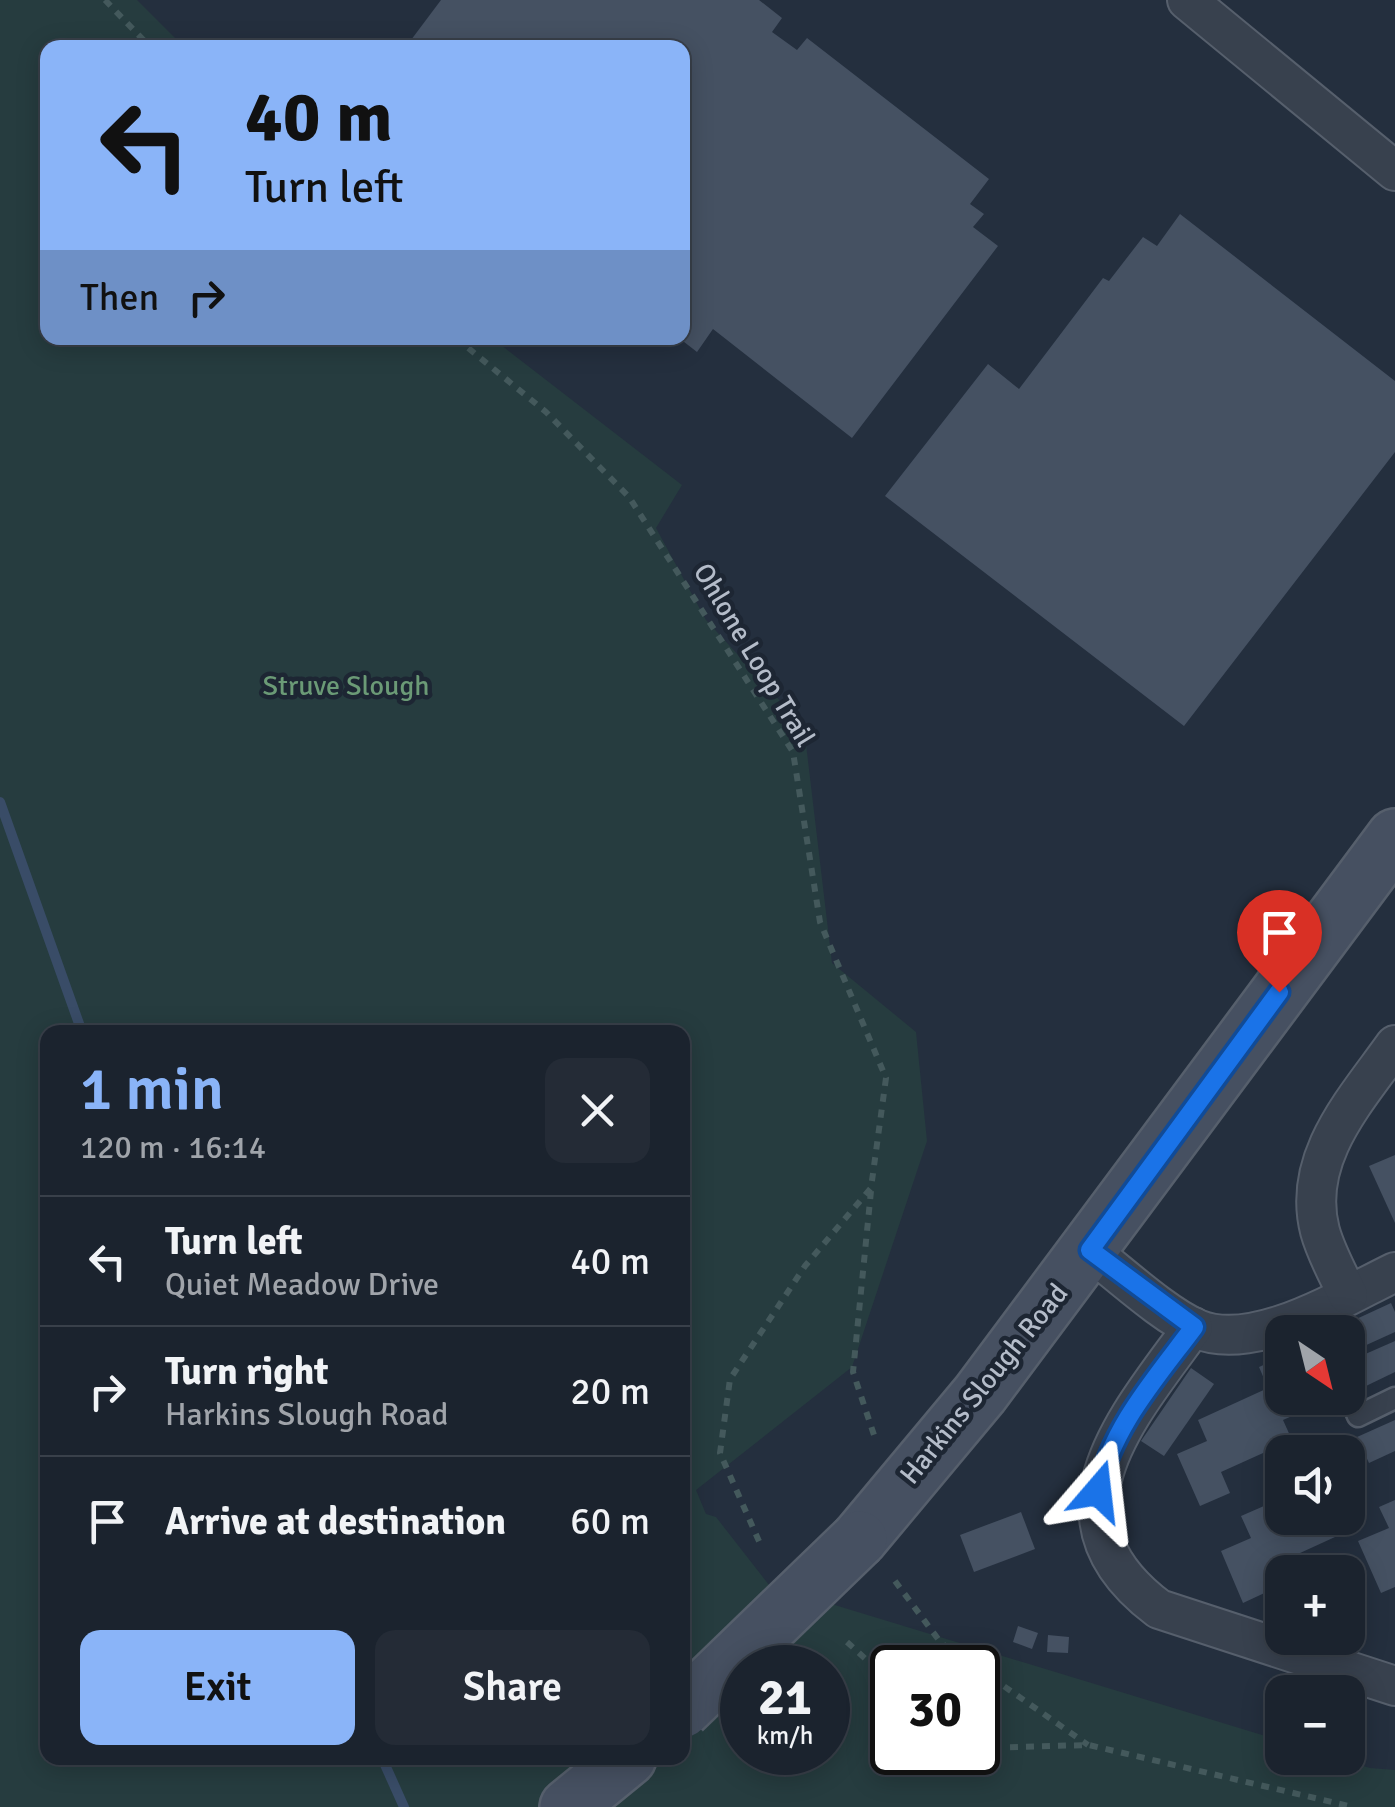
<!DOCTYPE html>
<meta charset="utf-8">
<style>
body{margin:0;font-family:Signika,sans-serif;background:#242b36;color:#f1f3f6;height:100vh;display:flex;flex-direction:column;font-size:38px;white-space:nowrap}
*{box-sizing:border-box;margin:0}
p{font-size:32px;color:#a0a4aa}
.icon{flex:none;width:55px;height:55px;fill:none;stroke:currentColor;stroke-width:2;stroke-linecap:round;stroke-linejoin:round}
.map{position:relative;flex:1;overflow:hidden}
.side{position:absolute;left:40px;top:1025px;width:650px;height:740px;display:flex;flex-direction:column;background:#1b232e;border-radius:20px;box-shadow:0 5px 25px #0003,0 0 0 2px #39404a}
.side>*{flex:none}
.guide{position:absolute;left:40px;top:40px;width:650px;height:305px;border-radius:20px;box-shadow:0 5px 25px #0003,0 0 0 2px #39404a;background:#8ab4f8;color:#111;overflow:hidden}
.needle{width:65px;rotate:145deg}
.fabs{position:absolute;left:1265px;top:1315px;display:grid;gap:20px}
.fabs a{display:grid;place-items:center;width:100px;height:100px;border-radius:20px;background:#1b232e;box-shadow:0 5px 25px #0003,0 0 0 2px #39404a;font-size:50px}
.speed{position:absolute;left:720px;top:1645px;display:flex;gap:20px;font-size:50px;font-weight:700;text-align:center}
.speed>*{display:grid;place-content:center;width:130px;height:130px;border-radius:50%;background:#1b232e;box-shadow:0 5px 25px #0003,0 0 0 2px #39404a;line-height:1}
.speed small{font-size:25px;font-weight:400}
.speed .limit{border:5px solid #111;border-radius:15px;background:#fff;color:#111}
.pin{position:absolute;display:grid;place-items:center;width:85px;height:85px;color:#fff;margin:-102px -42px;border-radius:50% 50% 50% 0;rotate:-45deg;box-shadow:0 0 10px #0007}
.pin .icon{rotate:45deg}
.me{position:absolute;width:110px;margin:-55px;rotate:17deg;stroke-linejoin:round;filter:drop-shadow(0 0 8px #0008)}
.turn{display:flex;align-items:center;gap:35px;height:210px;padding:0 40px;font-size:45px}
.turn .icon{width:130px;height:130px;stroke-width:2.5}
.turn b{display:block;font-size:70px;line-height:85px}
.then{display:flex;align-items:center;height:95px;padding:0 40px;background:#0003;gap:20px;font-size:38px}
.round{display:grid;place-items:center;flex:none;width:105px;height:105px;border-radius:20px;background:#242b36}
.summary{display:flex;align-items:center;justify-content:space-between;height:170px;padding:0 40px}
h1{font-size:60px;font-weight:600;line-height:75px;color:#8ab4f8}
.button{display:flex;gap:20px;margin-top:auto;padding:20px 40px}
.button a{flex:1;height:115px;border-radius:20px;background:#8ab4f8;color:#111;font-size:40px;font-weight:600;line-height:115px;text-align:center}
.button a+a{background:#242b36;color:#f1f3f6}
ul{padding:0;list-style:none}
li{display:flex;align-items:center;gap:30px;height:130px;padding:0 40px;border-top:2px solid #39404a}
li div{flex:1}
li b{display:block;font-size:38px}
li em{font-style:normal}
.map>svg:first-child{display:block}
</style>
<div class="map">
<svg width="1395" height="1807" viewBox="0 0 1395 1807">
<rect width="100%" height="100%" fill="#242f3e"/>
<path fill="#263c3f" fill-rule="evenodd" d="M0,0H137L184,47L48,48V338H492L682,485L656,528L706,620L804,727L832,963L916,1032L927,1141L852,1367L696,1490L706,1514L716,1517L769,1585L1282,1741V1758H1336L1370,1768L1395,1770V1807H0ZM48,1032H682V1758H48ZM742,1668H828V1752H742ZM892,1668H978V1752H892Z"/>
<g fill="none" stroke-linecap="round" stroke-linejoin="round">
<g stroke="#394c67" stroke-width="10">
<path d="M0,802L82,1032"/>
<path d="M382,1758L404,1807"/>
</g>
</g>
<g fill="#455162">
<path d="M441,0H759L782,18L772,32L797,50L807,38L989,179L970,204L984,214L973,227L998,246L852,438L713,329L697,352L679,338H682V48H405Z"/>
<path d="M1180,214L1395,381V452L1184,726L885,496L988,364L1019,389L1103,278L1109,281L1143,237L1157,246Z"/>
<path d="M1395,1155V1223L1369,1166Z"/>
<path d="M1391,1303L1395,1312V1332L1351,1352L1348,1332H1342L1339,1327Z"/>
<path d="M1395,1341V1372L1366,1386L1354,1359Z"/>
<path d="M1282,1357V1398H1314L1317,1405L1283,1420L1292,1440L1221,1472L1230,1493L1200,1506L1177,1454L1207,1441L1198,1420L1268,1388L1259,1367Z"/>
<path d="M1191,1368L1214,1384L1164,1456L1141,1441Z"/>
<path d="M1395,1420V1451L1369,1463L1357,1437Z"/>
<path d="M1348,1474L1360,1502L1348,1508Z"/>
<path d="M1282,1498V1518H1326L1335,1537L1265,1569L1273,1589L1243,1603L1221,1551L1251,1538L1241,1516Z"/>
<path d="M1395,1500V1587L1381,1593L1358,1541L1389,1528L1379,1507Z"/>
<path d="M1021,1512L1035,1549L974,1572L960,1535Z"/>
<path d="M1282,1595V1626L1273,1623Z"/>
<path d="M1348,1616L1363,1621L1355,1648L1323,1638H1348Z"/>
<path d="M1018,1626L1038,1633L1032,1649L1013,1642Z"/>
<path d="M1048,1635L1069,1637L1068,1653L1047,1652Z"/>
</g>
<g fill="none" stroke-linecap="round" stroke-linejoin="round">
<g stroke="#565f6c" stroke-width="25">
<path id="service" d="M1348,1393L1358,1416L1395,1398"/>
</g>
<g stroke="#565f6c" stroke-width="42">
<g id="minor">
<path d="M1187,0L1395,171"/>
<path d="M1090,1251C1119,1273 1164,1315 1197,1329C1255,1353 1343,1297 1395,1272"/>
<path d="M1348,1295C1338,1274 1326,1253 1320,1231C1301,1158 1356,1100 1395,1045"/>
<path d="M1193,1327C1128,1417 1036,1517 1159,1609L1395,1686"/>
</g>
</g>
<g stroke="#565f6c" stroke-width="60">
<g id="secondary">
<path d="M859,1539L980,1394L1395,837"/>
<path d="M568,1807L628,1758"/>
</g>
</g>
<g stroke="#44595c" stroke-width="6" stroke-dasharray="8 8" stroke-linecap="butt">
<path d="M105,0L151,48"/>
<path d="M456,338L546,412L629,497L793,752L820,922L886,1078L871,1188L805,1266L730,1379L720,1453L762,1548"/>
<path d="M871,1191L853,1372L874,1435"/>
<path d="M895,1581L941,1643L976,1668"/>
<path d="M847,1642L892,1683"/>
<path d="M978,1668L1088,1745"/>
<path d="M978,1748L1089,1745L1353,1807"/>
</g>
<use href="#service" stroke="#38414e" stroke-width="20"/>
<use href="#minor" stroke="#38414e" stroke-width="38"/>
<use href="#secondary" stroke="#465061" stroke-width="55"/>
<g stroke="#565f6c" stroke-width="60" stroke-linecap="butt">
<path id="secondary-bridge" d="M682,1710L859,1539"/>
</g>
<use href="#secondary-bridge" stroke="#465061" stroke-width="55"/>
</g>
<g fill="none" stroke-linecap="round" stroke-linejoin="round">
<g stroke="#114b97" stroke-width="25">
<path id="route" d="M1098,1491C1111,1428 1156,1378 1194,1327L1090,1250L1279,992"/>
</g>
<use href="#route" stroke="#1a73e8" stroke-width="18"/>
</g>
<g text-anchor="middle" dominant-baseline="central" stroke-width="9" stroke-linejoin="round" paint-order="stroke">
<g font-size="28" fill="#b4bcc9" stroke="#1d2633">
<text transform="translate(754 655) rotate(59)">Ohlone Loop Trail</text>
<text transform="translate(984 1384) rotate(-51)">Harkins Slough Road</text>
</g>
<g font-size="28" fill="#6b9a76" stroke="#1d2633">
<text x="346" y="686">Struve Slough</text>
</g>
</g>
</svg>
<div class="fabs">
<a><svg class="needle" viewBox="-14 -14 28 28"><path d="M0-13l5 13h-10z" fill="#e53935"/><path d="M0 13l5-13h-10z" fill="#a0a4aa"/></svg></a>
<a><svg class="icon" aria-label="sound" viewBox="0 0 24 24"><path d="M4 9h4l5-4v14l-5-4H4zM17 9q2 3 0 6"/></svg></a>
<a>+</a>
<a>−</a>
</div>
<div class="speed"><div>21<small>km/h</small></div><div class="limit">30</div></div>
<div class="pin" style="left:1279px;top:992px;background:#d93025"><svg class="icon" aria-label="arrive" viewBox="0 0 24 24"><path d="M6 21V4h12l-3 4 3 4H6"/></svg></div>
<svg class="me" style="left:1098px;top:1491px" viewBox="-20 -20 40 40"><path d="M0-17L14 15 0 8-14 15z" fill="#1a73e8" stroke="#fff" stroke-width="4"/></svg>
<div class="guide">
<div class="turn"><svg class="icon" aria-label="left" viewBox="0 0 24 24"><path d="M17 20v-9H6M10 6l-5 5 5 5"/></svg><div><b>40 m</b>Turn left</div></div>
<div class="then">Then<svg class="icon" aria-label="right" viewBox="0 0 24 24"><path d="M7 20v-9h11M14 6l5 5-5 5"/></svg></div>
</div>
<section class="side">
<div class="summary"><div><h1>1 min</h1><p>120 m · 16:14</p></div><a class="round"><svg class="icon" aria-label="close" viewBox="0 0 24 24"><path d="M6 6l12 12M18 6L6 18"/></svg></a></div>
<ul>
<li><svg class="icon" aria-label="left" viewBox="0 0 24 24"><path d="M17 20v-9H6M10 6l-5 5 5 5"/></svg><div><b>Turn left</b><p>Quiet Meadow Drive</p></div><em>40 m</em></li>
<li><svg class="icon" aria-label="right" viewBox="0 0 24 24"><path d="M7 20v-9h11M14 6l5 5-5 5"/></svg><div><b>Turn right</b><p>Harkins Slough Road</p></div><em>20 m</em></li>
<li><svg class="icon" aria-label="arrive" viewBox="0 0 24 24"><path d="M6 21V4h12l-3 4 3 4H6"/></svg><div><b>Arrive at destination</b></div><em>60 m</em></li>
</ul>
<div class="button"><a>Exit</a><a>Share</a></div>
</section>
</div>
